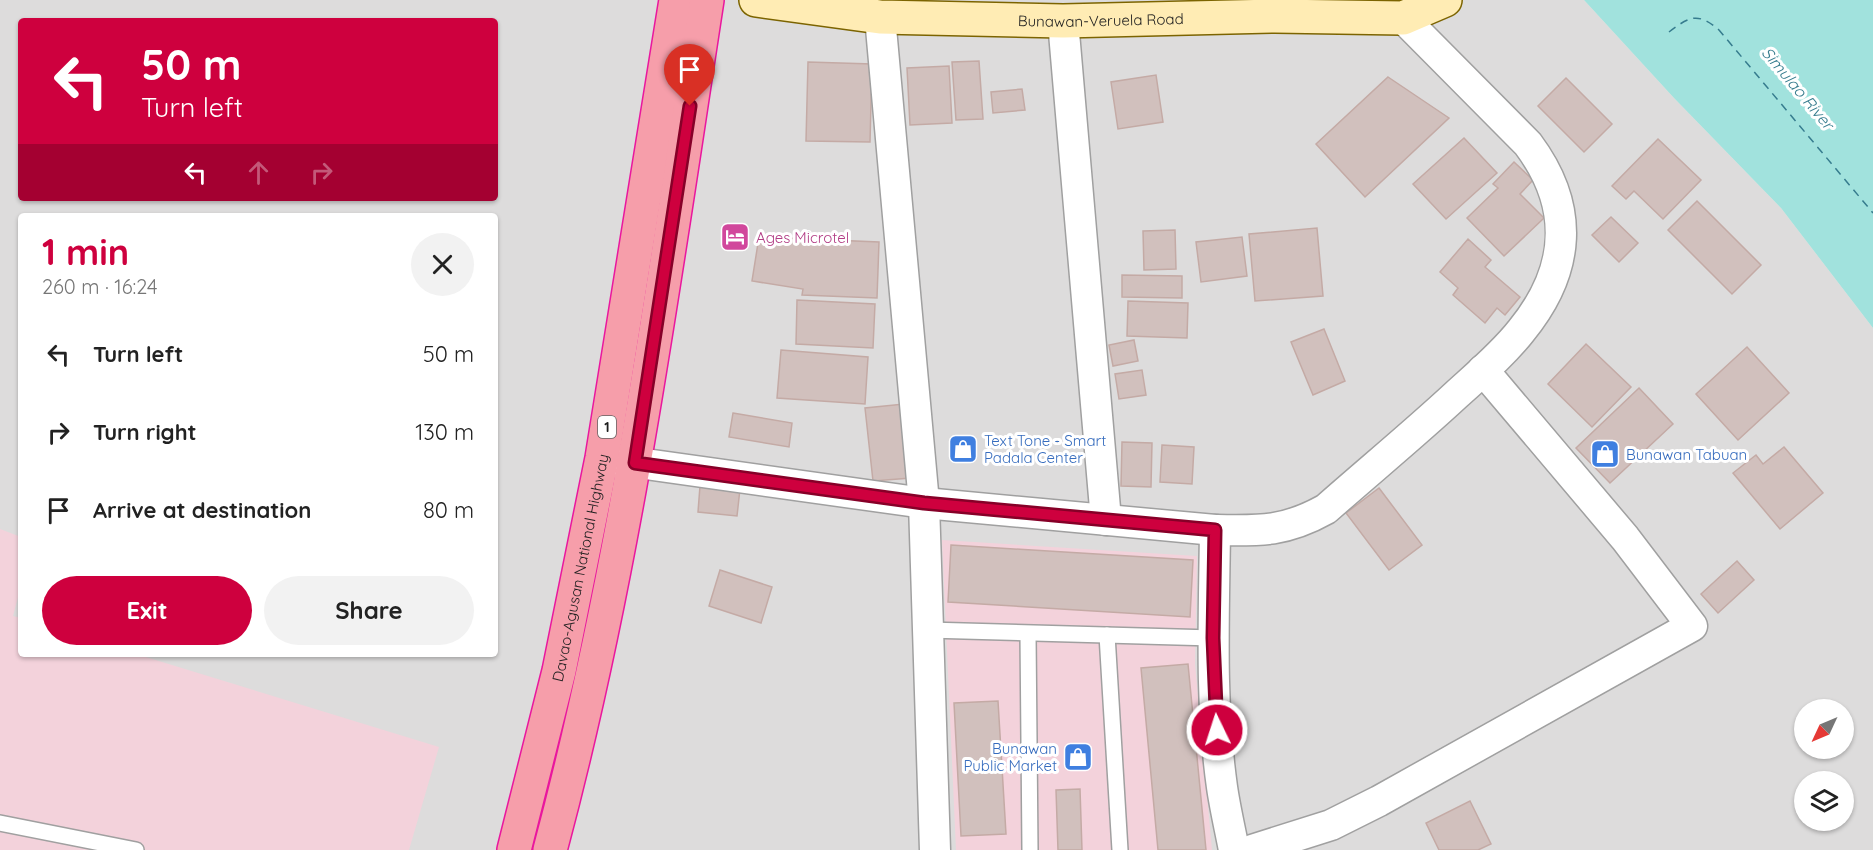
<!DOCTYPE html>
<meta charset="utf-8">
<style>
body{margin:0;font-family:Quicksand,sans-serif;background:#f2f2f2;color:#222;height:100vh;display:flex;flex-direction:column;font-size:22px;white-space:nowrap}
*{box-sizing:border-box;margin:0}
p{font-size:20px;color:#767676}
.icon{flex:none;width:33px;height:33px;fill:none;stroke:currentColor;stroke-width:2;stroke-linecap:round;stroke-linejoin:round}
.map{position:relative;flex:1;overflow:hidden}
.panel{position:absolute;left:18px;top:213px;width:480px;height:444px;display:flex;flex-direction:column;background:#fff;border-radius:6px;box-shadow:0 2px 4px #0004}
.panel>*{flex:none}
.banner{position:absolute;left:18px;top:18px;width:480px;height:183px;border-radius:6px;box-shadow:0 2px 4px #0004;background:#ce003e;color:#fff;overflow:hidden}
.needle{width:39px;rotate:226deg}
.buttons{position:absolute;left:1794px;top:699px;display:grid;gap:12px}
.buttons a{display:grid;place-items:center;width:60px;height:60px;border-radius:50%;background:#fff;box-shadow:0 2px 4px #0004;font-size:30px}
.pin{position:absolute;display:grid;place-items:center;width:51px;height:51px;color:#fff;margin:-62px -26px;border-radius:50% 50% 50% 0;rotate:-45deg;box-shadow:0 0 6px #0007}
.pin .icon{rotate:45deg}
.me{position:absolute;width:66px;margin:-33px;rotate:356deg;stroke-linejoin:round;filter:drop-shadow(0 0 4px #0008)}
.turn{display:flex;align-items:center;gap:21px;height:126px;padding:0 24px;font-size:27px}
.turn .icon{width:78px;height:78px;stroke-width:2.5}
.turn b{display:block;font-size:42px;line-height:51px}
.lanes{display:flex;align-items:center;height:57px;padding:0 24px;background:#0003;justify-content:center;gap:30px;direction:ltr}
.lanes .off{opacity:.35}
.round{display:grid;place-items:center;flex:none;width:63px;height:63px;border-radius:32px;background:#f2f2f2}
.headline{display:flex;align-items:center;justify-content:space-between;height:102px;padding:0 24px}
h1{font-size:36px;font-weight:800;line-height:45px;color:#ce003e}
.action{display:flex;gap:12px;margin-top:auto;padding:12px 24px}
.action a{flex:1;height:69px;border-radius:36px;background:#ce003e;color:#fff;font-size:24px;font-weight:800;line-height:69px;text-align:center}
.action a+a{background:#f2f2f2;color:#222}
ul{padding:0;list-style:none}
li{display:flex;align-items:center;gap:18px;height:78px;padding:0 24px}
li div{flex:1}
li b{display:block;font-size:22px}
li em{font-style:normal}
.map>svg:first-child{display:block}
</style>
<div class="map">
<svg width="1873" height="850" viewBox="0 0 1873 850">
<rect width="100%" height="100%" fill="#f1e9e4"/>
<path fill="#dddcdc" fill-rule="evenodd" d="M0,0H1584L1674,98L1781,208L1873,328V850H0ZM21,21H495V198H21ZM21,216H495V654H21ZM1804,710H1844V748H1804ZM1804,782H1844V820H1804Z"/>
<g fill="#f3d2db">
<path d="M0,529L21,537V586L13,616L21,618V654H136L439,747L409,850H0Z"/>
<path d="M942,540L1197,556L1195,664L1212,850H956Z"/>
</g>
<path fill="#a1e2dd" d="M1584,0H1873V328L1781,208L1674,98Z"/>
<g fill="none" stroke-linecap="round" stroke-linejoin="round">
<path stroke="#367c8e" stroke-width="1.5" stroke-dasharray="8 6" stroke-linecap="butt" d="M1669,32C1690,16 1698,12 1719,30L1873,213"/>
</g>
<g fill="#d1c0bd" stroke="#c4aaa5" stroke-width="1.5">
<path d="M979,61L983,119L956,120L952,62Z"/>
<path d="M808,62L872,64L870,142L806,141Z"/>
<path d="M949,66L952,123L910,125L907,68Z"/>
<path d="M1156,75L1163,122L1118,129L1111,82Z"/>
<path d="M1388,77L1449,118L1365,197L1316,144Z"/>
<path d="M1566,78L1612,124L1584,152L1538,106Z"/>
<path d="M1022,89L1025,110L993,113L991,92Z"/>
<path d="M1464,138L1497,173L1446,219L1413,184Z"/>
<path d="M1658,139L1701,180L1663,219L1634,191L1626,199L1612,186Z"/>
<path d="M1514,162L1533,180L1520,194L1544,218L1504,256L1467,218L1498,188L1493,184Z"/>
<path d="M1697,201L1761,265L1732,294L1668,230Z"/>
<path d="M1611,217L1638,243L1619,262L1592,235Z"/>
<path d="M1317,228L1323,296L1255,301L1249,234Z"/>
<path d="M1175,230L1176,269L1144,270L1143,231Z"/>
<path d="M759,237L879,242L877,298L802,295L803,289L752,281Z"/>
<path d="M1242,237L1247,276L1201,282L1196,242Z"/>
<path d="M1468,239L1491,260L1485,267L1520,297L1505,315L1497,308L1485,323L1453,295L1458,288L1440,272Z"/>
<path d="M1122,275L1182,276V298L1122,297Z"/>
<path d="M797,300L875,304L873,348L796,344Z"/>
<path d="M1128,301L1188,303L1187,338L1127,336Z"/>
<path d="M1324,329L1345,381L1313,395L1291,342Z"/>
<path d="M1134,340L1138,361L1113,366L1109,345Z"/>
<path d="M1586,344L1631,387L1592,427L1548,384Z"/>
<path d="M1747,347L1789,393L1738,440L1696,394Z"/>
<path d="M781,350L868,357L865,404L777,398Z"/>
<path d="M1142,370L1146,395L1119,399L1115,374Z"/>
<path d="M1639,388L1673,424L1610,483L1576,448Z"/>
<path d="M904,404L911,478L873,481L865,408Z"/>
<path d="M733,413L792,423L789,447L729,437Z"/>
<path d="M1122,442L1152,443L1151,487L1121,486Z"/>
<path d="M1162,445L1194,447L1192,484L1160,482Z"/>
<path d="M1784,447L1823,493L1780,529L1733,473L1756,455L1763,464Z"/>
<path d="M700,486L740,489L737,516L698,512Z"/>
<path d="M1379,488L1422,545L1389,570L1346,513Z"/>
<path d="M951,545L1193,560L1190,617L948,602Z"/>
<path d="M1737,561L1754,580L1718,613L1701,594Z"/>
<path d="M720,570L772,587L761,623L709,606Z"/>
<path d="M1188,664L1206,850H1158L1141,668Z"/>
<path d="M998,701L1006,834L961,836L954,703Z"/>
<path d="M1080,789L1082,850H1058L1056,790Z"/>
<path d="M1470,801L1491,844L1478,850H1439L1426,823Z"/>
</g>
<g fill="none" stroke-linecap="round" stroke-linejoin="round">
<g stroke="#a0a0a0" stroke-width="18">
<g id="service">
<path d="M928,630L1213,638"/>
<path d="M1028,634L1030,850"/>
<path d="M1107,635L1120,850"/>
<path d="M0,823L136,850"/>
</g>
</g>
<g stroke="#a0a0a0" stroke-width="33">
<g id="minor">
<path d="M880,17L924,503L935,850"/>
<path d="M1063,21L1106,520"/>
<path d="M610,459L924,503L1215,530C1260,531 1285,532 1326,509C1369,471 1414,434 1456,395C1478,375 1503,354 1521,331C1571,270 1575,207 1528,144L1403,18"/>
<path d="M1215,530C1214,616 1210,702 1222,787C1225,808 1230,829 1234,850"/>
<path d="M1252,850L1331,825L1379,801L1692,626L1625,538L1483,370"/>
</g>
</g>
<g stroke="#7c6400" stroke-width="36">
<g id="secondary">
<path id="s1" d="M756,0L880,17L1063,21L1275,16L1403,18L1445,0"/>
</g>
</g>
<g stroke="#e9179e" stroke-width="36">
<g id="trunk">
<path id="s2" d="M514,850L559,671L602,458L676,0"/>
<path d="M550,850C625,571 663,285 707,0"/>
</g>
</g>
<use href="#service" stroke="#fff" stroke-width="15"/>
<use href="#minor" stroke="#fff" stroke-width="30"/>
<use href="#secondary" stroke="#ffecb4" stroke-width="33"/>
<use href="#trunk" stroke="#f69eaa" stroke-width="33"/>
</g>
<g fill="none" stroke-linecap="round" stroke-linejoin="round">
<g stroke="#860028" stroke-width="15">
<path id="route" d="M690,106L635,463L924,503L1215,530L1213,638L1217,730"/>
</g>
<use href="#route" stroke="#ce003e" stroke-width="10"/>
</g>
<defs>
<g id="hotel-square" transform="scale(1.5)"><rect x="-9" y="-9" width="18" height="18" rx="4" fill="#d1479c" stroke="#fff"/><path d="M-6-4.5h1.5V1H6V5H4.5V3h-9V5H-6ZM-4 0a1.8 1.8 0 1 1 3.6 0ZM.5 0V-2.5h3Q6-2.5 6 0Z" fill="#fff"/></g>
<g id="shop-square" transform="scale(1.5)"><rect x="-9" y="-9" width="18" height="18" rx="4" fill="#3f7fe0" stroke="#fff"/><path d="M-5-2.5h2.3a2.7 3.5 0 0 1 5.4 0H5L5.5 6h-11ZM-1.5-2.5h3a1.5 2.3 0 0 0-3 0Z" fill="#fff"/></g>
</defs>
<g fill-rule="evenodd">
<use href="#hotel-square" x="735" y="237"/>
<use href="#shop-square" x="963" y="449"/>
<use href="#shop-square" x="1605" y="454"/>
<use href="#shop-square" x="1078" y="757"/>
</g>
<g text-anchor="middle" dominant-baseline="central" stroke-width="6" stroke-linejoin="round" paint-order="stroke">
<rect fill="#fff" stroke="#626262" stroke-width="1.5" x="598" y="416" width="18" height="22" rx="4.5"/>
<g font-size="14" font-weight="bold" fill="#1f1f1f">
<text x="607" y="427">1</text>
</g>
<g font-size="15" fill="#1f1f1f" stroke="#fff">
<text stroke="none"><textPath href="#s1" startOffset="346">Bunawan-Veruela Road</textPath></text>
<text stroke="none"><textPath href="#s2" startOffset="290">Davao-Agusan National Highway</textPath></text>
</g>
<g font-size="15" fill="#b23c85" stroke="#fff" text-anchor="start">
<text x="756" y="237">Ages Microtel</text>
</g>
<g font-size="15" fill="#366cbe" stroke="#fff" text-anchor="start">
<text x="984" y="440">Text Tone - Smart<tspan x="984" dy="17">Padala Center</tspan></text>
<text x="1626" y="454">Bunawan Tabuan</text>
<text x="1057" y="748" text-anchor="end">Bunawan<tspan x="1057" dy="17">Public Market</tspan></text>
</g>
<g font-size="16" font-style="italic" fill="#367c8e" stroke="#fff">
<text transform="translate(1798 88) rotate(50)">Simulao River</text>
</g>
</g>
</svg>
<div class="buttons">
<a><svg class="needle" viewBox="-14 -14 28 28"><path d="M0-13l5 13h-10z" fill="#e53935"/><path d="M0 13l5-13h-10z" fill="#767676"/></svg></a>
<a><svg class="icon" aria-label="layers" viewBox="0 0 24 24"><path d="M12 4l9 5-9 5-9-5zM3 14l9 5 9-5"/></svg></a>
</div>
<div class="pin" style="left:690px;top:106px;background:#d93025"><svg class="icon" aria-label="arrive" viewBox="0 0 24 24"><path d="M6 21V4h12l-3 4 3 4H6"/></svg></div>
<svg class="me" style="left:1217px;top:730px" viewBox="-20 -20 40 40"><circle r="17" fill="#ce003e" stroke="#fff" stroke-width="3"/><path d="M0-11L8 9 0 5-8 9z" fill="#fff"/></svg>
<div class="banner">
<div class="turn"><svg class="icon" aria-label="left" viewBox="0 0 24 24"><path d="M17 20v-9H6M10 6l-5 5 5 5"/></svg><div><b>50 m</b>Turn left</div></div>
<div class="lanes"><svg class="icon" aria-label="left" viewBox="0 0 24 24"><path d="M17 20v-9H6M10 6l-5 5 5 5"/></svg><svg class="icon off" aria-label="ahead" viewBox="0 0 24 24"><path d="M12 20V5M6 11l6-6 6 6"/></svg><svg class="icon off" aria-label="right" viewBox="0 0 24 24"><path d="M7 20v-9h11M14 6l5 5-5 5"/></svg></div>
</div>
<section class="panel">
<div class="headline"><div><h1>1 min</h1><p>260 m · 16:24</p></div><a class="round"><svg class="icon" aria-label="close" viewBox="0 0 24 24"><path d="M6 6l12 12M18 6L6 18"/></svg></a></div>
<ul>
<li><svg class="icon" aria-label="left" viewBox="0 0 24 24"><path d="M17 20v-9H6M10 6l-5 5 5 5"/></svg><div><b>Turn left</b></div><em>50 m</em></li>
<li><svg class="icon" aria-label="right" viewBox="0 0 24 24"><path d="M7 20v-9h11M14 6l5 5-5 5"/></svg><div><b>Turn right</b></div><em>130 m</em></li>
<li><svg class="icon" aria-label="arrive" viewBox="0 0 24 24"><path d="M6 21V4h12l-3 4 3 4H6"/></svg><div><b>Arrive at destination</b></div><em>80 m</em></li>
</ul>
<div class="action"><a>Exit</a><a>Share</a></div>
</section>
</div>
